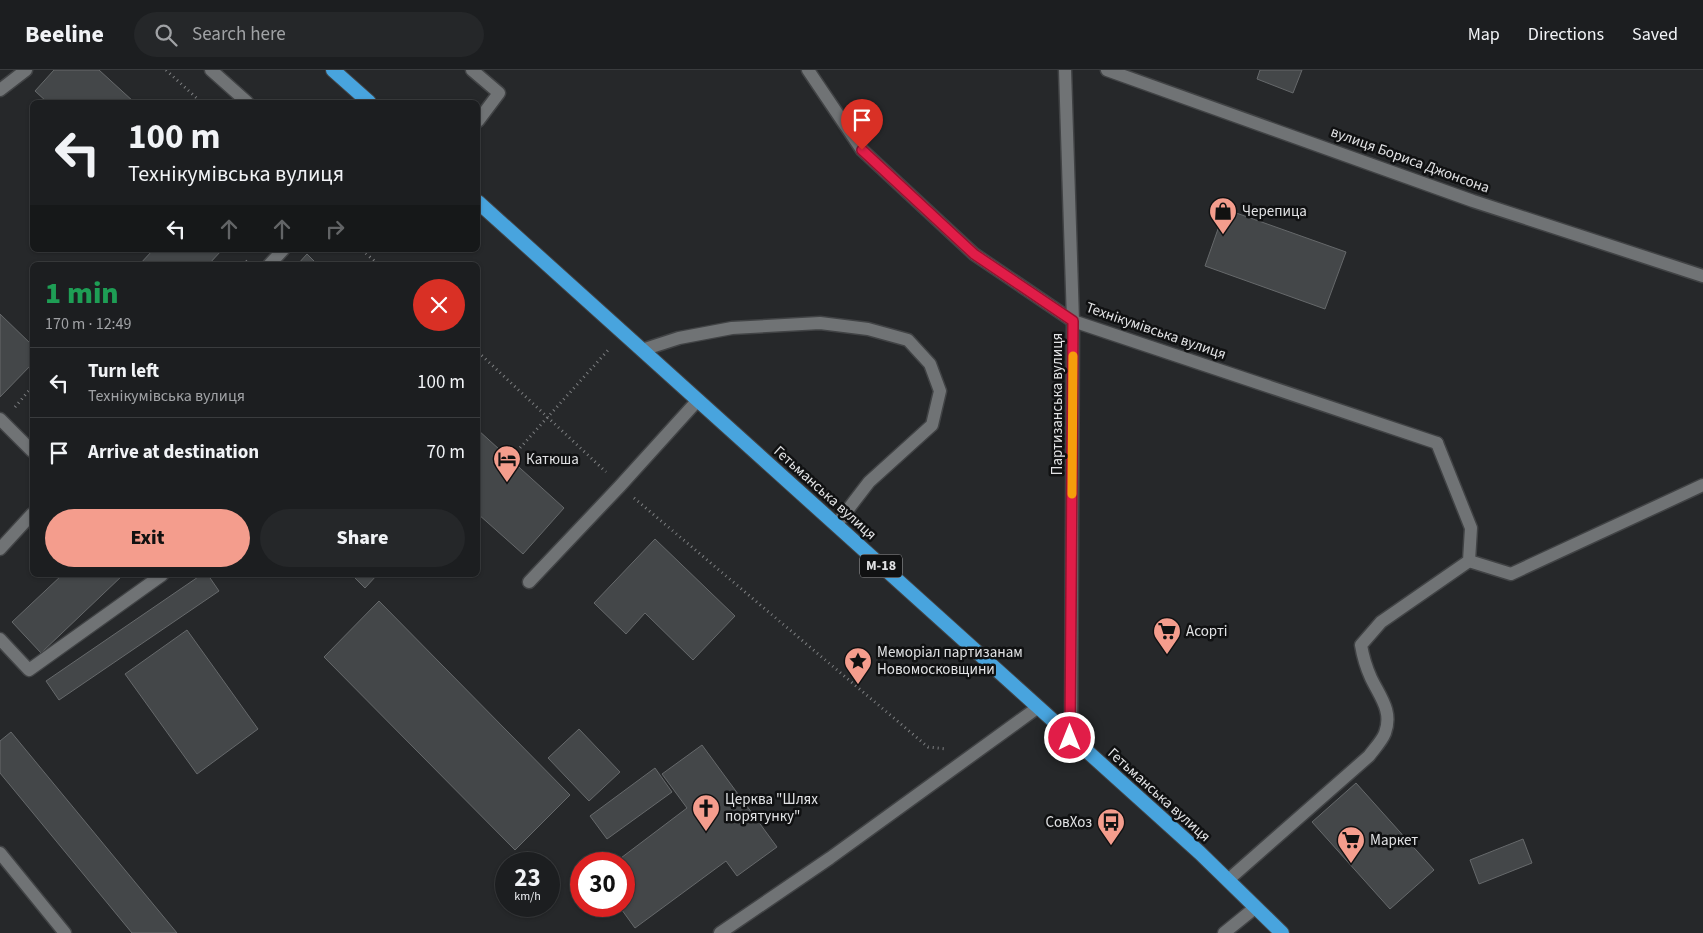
<!DOCTYPE html>
<meta charset="utf-8">
<style>
body{margin:0;font-family:"Source Sans 3",sans-serif;background:#252729;color:#f1f3f6;height:100vh;display:flex;flex-direction:column;font-size:19px;white-space:nowrap}
*{box-sizing:border-box;margin:0}
p{font-size:16px;color:#a0a2a5}
.icon{flex:none;width:28px;height:28px;fill:none;stroke:currentColor;stroke-width:2;stroke-linecap:round;stroke-linejoin:round}
.map{position:relative;flex:1;overflow:hidden}
.panel{position:absolute;left:30px;top:192px;width:450px;height:315px;display:flex;flex-direction:column;background:#1c1e20;border-radius:8px;box-shadow:0 1px 4px #0004,0 0 0 1px #3a3c3e}
.panel>*{flex:none}
.hud{position:absolute;left:30px;top:30px;width:450px;height:152px;border-radius:8px;box-shadow:0 1px 4px #0004,0 0 0 1px #3a3c3e;background:#1c1e20;color:#f1f3f6;overflow:hidden}
.speed{position:absolute;left:495px;top:782px;display:flex;gap:10px;font-size:25px;font-weight:700;text-align:center}
.speed>*{display:grid;place-content:center;width:65px;height:65px;border-radius:50%;background:#1c1e20;box-shadow:0 1px 4px #0004,0 0 0 1px #3a3c3e;line-height:1}
.speed small{font-size:12px;font-weight:400}
.speed .limit{border:8px solid #d22;background:#fff;color:#111}
.pin{position:absolute;display:grid;place-items:center;width:42px;height:42px;color:#fff;margin:-51px -21px;border-radius:50% 50% 50% 0;rotate:-45deg;box-shadow:0 0 5px #0007}
.pin .icon{rotate:45deg}
.me{position:absolute;width:55px;margin:-28px;rotate:0deg;stroke-linejoin:round;filter:drop-shadow(0 0 4px #0008)}
.turn{display:flex;align-items:center;gap:18px;height:105px;padding:0 15px;font-size:22px}
.turn .icon{width:65px;height:65px;stroke-width:2.5}
.turn b{display:block;font-size:35px;line-height:42px}
.lanes{display:flex;align-items:center;height:48px;padding:0 15px;background:#0003;justify-content:center;gap:25px;direction:ltr}
.lanes .off{opacity:.35}
.round{display:grid;place-items:center;flex:none;width:52px;height:52px;border-radius:26px;background:#252729}
.overview{display:flex;align-items:center;justify-content:space-between;height:85px;padding:0 15px}
h1{font-size:30px;font-weight:800;line-height:38px;color:#1e9e55}
.button{display:flex;gap:10px;margin-top:auto;padding:10px 15px}
.button a{flex:1;height:58px;border-radius:30px;background:#f49d8d;color:#111;font-size:20px;font-weight:800;line-height:58px;text-align:center}
.button a+a{background:#252729;color:#f1f3f6}
ul{padding:0;list-style:none}
li{display:flex;align-items:center;gap:15px;height:70px;padding:0 15px;border-top:1px solid #3a3c3e}
li div{flex:1}
li b{display:block;font-size:19px}
li em{font-style:normal}
header{display:flex;align-items:center;gap:30px;box-sizing:border-box;height:70px;padding:0 25px;background:#1c1e20;border-bottom:1px solid #3a3c3e}
header strong{font-size:24px}
nav{display:flex;gap:28px;margin-inline-start:auto;font-size:18px}
.search{width:350px;height:45px;background:#252729;display:flex;align-items:center;gap:12px;box-sizing:border-box;padding:0 18px;border-radius:28px;color:#a0a2a5;font-size:19px}
.map>svg:first-child{display:block}
</style>
<header>
<strong>Beeline</strong>
<div class="search"><svg class="icon" aria-label="search" viewBox="0 0 24 24"><circle cx="10" cy="10" r="6"/><path d="M15 15l6 6"/></svg>Search here</div>
<nav><a>Map</a><a>Directions</a><a>Saved</a></nav>
</header>
<div class="map">
<svg width="1703" height="863" viewBox="0 0 1703 863">
<rect width="100%" height="100%" fill="#26282a"/>
<g fill="#444749" stroke="#66696b">
<path d="M54,0H99L134,32H47L35,21Z"/>
<path d="M1260,0H1302L1293,23L1257,9Z"/>
<path d="M1225,139L1346,182L1325,239L1205,196Z"/>
<path d="M153,180H222L208,195H139Z"/>
<path d="M307,184L318,195H297Z"/>
<path d="M0,244L32,275V294L0,327Z"/>
<path d="M478,360L564,438L523,484L478,444Z"/>
<path d="M655,469L735,546L693,590L645,543L626,564L594,533Z"/>
<path d="M62,505H123L41,583L12,552Z"/>
<path d="M201,505H208L219,521L59,630L46,611Z"/>
<path d="M352,505H377L365,518Z"/>
<path d="M379,531L570,725L515,780L324,587Z"/>
<path d="M187,560L258,659L197,704L125,604Z"/>
<path d="M579,659L620,702L589,731L548,688Z"/>
<path d="M11,662L177,863H132L0,703V671Z"/>
<path d="M702,675L777,777L737,806L726,791L635,858L619,836H624V794H613L687,738L662,704Z"/>
<path d="M655,698L672,722L607,769L590,746Z"/>
<path d="M1356,713L1434,800L1390,839L1312,752Z"/>
<path d="M1523,769L1532,793L1479,814L1470,790Z"/>
</g>
<g fill="none" stroke-linecap="round" stroke-linejoin="round">
<g stroke="#414345" stroke-width="15">
<g id="service">
<path d="M211,0L247,32"/>
<path d="M472,0L499,23L478,51"/>
<path d="M0,20L26,0"/>
<path d="M642,280L679,268L732,258L820,253L868,259L908,270L930,294L940,321L932,355L869,412L836,455"/>
<path d="M0,349L32,381"/>
<path d="M1469,491L1511,504L1703,415"/>
<path d="M529,512L620,416L698,330"/>
<path d="M0,569L29,600L162,505"/>
<path d="M0,783L65,863"/>
<path d="M1228,810L1369,686C1374,679 1382,671 1385,663C1393,641 1380,627 1371,608C1366,597 1363,587 1361,575L1381,552L1469,491L1471,458L1437,373"/>
<path d="M720,863L830,788L1037,638"/>
</g>
</g>
<g stroke="#414345" stroke-width="15">
<g id="minor">
<path d="M808,0L862,80L974,184L1073,251L1437,373"/>
<path d="M1065,0L1073,251L1071,668"/>
<path d="M1107,0L1473,131L1703,206"/>
<path d="M269,195L283,180"/>
<path d="M0,479L32,444"/>
<path d="M1224,863L1256,837"/>
</g>
</g>
<g stroke="#414345" stroke-width="16">
<g id="trunk">
<path d="M333,0L369,32"/>
<path d="M478,132L1200,783L1282,863"/>
</g>
</g>
<g stroke="#7d7f81" stroke-width="3" stroke-dasharray="1 4" stroke-linecap="butt">
<path d="M166,0L201,32"/>
<path d="M362,180L379,195"/>
<path d="M243,195L250,188"/>
<path d="M478,282L606,402"/>
<path d="M15,337L32,317"/>
<path d="M510,389L610,278"/>
<path d="M634,428L928,677L947,679"/>
</g>
<use href="#service" stroke="#707375" stroke-width="12"/>
<use href="#minor" stroke="#707375" stroke-width="12"/>
<use href="#trunk" stroke="#48a4de" stroke-width="14"/>
</g>
<g fill="none" stroke-linecap="round" stroke-linejoin="round">
<g stroke="#92132f" stroke-width="12">
<path id="route" d="M862,80L974,184L1073,251L1070,668"/>
</g>
<use href="#route" stroke="#e11d48" stroke-width="9"/>
<path stroke="#f59e0b" stroke-width="9" d="M1072,424L1073,286"/>
</g>
<defs>
<g id="shop-pin" transform="scale(1.4375)"><path d="M0 17L-7.5 6A9.5 9.5 0 1 1 7.5 6Z" fill="#f49d8d" stroke="#101112"/><path d="M-5-2.5h2.3a2.7 3.5 0 0 1 5.4 0H5L5.5 6h-11ZM-1.5-2.5h3a1.5 2.3 0 0 0-3 0Z" fill="#111"/></g>
<g id="hotel-pin" transform="scale(1.4375)"><path d="M0 17L-7.5 6A9.5 9.5 0 1 1 7.5 6Z" fill="#f49d8d" stroke="#101112"/><path d="M-6-4.5h1.5V1H6V5H4.5V3h-9V5H-6ZM-4 0a1.8 1.8 0 1 1 3.6 0ZM.5 0V-2.5h3Q6-2.5 6 0Z" fill="#111"/></g>
<g id="supermarket-pin" transform="scale(1.4375)"><path d="M0 17L-7.5 6A9.5 9.5 0 1 1 7.5 6Z" fill="#f49d8d" stroke="#101112"/><path d="M-6-5.5h2.5l.6 2H6L4.5 2H-2.5L-4.4-4H-6ZM-1.5 3.2a1.3 1.3 0 1 0 .1 0ZM3 3.2a1.3 1.3 0 1 0 .1 0Z" fill="#111"/></g>
<g id="sight-pin" transform="scale(1.4375)"><path d="M0 17L-7.5 6A9.5 9.5 0 1 1 7.5 6Z" fill="#f49d8d" stroke="#101112"/><path d="M0-6L1.8-2.2L6-1.7L2.9 1.2L3.7 5.4L0 3.3L-3.7 5.4L-2.9 1.2L-6-1.7L-1.8-2.2Z" fill="#111"/></g>
<g id="church-pin" transform="scale(1.4375)"><path d="M0 17L-7.5 6A9.5 9.5 0 1 1 7.5 6Z" fill="#f49d8d" stroke="#101112"/><path d="M-1.2-6h2.4v3.5h3.3v2.4h-3.3V6h-2.4V-.1h-3.3v-2.4h3.3Z" fill="#111"/></g>
<g id="bus-pin" transform="scale(1.4375)"><path d="M0 17L-7.5 6A9.5 9.5 0 1 1 7.5 6Z" fill="#f49d8d" stroke="#101112"/><path d="M-5-6H5V4H4V6H2V4H-2V6H-4V4H-5ZM-3.5-4V0h7V-4ZM-3.5 1.2v1.5H-2V1.2ZM2 1.2v1.5H3.5V1.2Z" fill="#111"/></g>
</defs>
<g fill-rule="evenodd">
<use href="#shop-pin" x="1223" y="141"/>
<use href="#hotel-pin" x="507" y="389"/>
<use href="#supermarket-pin" x="1167" y="561"/>
<use href="#sight-pin" x="858" y="591"/>
<use href="#church-pin" x="706" y="738"/>
<use href="#bus-pin" x="1111" y="752"/>
<use href="#supermarket-pin" x="1351" y="770"/>
</g>
<g text-anchor="middle" dominant-baseline="central" stroke-width="5" stroke-linejoin="round" paint-order="stroke">
<rect fill="#101112" stroke="#a2a3a5" stroke-width="1" x="860" y="484.5" width="42" height="23" rx="4"/>
<g font-size="14" font-weight="bold" fill="#e1e2e4">
<text x="881" y="496">М-18</text>
</g>
<g font-size="15" fill="#e1e2e4" stroke="#101112">
<text transform="translate(1410 90) rotate(20)">вулиця Бориса Джонсона</text>
<text transform="translate(1156 261) rotate(19)">Технікумівська вулиця</text>
<text transform="translate(1057 334) rotate(-90)">Партизанська вулиця</text>
<text transform="translate(825 423) rotate(42)">Гетьманська вулиця</text>
<text transform="translate(1159 725) rotate(42)">Гетьманська вулиця</text>
</g>
<g font-size="15" fill="#e1e2e4" stroke="#101112" text-anchor="start">
<text x="1242" y="141">Черепица</text>
<text x="526" y="389">Катюша</text>
<text x="1186" y="561">Асорті</text>
<text x="877" y="582">Меморіал партизанам<tspan x="877" dy="17">Новомосковщини</tspan></text>
<text x="725" y="729">Церква "Шлях<tspan x="725" dy="17">порятунку"</tspan></text>
<text x="1092" y="752" text-anchor="end">СовХоз</text>
<text x="1370" y="770">Маркет</text>
</g>
</g>
</svg>
<div class="speed"><div>23<small>km/h</small></div><div class="limit">30</div></div>
<div class="pin" style="left:862px;top:80px;background:#d93025"><svg class="icon" aria-label="arrive" viewBox="0 0 24 24"><path d="M6 21V4h12l-3 4 3 4H6"/></svg></div>
<svg class="me" style="left:1070px;top:668px" viewBox="-20 -20 40 40"><circle r="17" fill="#e11d48" stroke="#fff" stroke-width="3"/><path d="M0-11L8 9 0 5-8 9z" fill="#fff"/></svg>
<div class="hud">
<div class="turn"><svg class="icon" aria-label="left" viewBox="0 0 24 24"><path d="M17 20v-9H6M10 6l-5 5 5 5"/></svg><div><b>100 m</b>Технікумівська вулиця</div></div>
<div class="lanes"><svg class="icon" aria-label="left" viewBox="0 0 24 24"><path d="M17 20v-9H6M10 6l-5 5 5 5"/></svg><svg class="icon off" aria-label="ahead" viewBox="0 0 24 24"><path d="M12 20V5M6 11l6-6 6 6"/></svg><svg class="icon off" aria-label="ahead" viewBox="0 0 24 24"><path d="M12 20V5M6 11l6-6 6 6"/></svg><svg class="icon off" aria-label="right" viewBox="0 0 24 24"><path d="M7 20v-9h11M14 6l5 5-5 5"/></svg></div>
</div>
<section class="panel">
<div class="overview"><div><h1>1 min</h1><p>170 m · 12:49</p></div><a class="round" style="background:#d93025;color:#fff"><svg class="icon" aria-label="close" viewBox="0 0 24 24"><path d="M6 6l12 12M18 6L6 18"/></svg></a></div>
<ul>
<li><svg class="icon" aria-label="left" viewBox="0 0 24 24"><path d="M17 20v-9H6M10 6l-5 5 5 5"/></svg><div><b>Turn left</b><p>Технікумівська вулиця</p></div><em>100 m</em></li>
<li><svg class="icon" aria-label="arrive" viewBox="0 0 24 24"><path d="M6 21V4h12l-3 4 3 4H6"/></svg><div><b>Arrive at destination</b></div><em>70 m</em></li>
</ul>
<div class="button"><a>Exit</a><a>Share</a></div>
</section>
</div>
